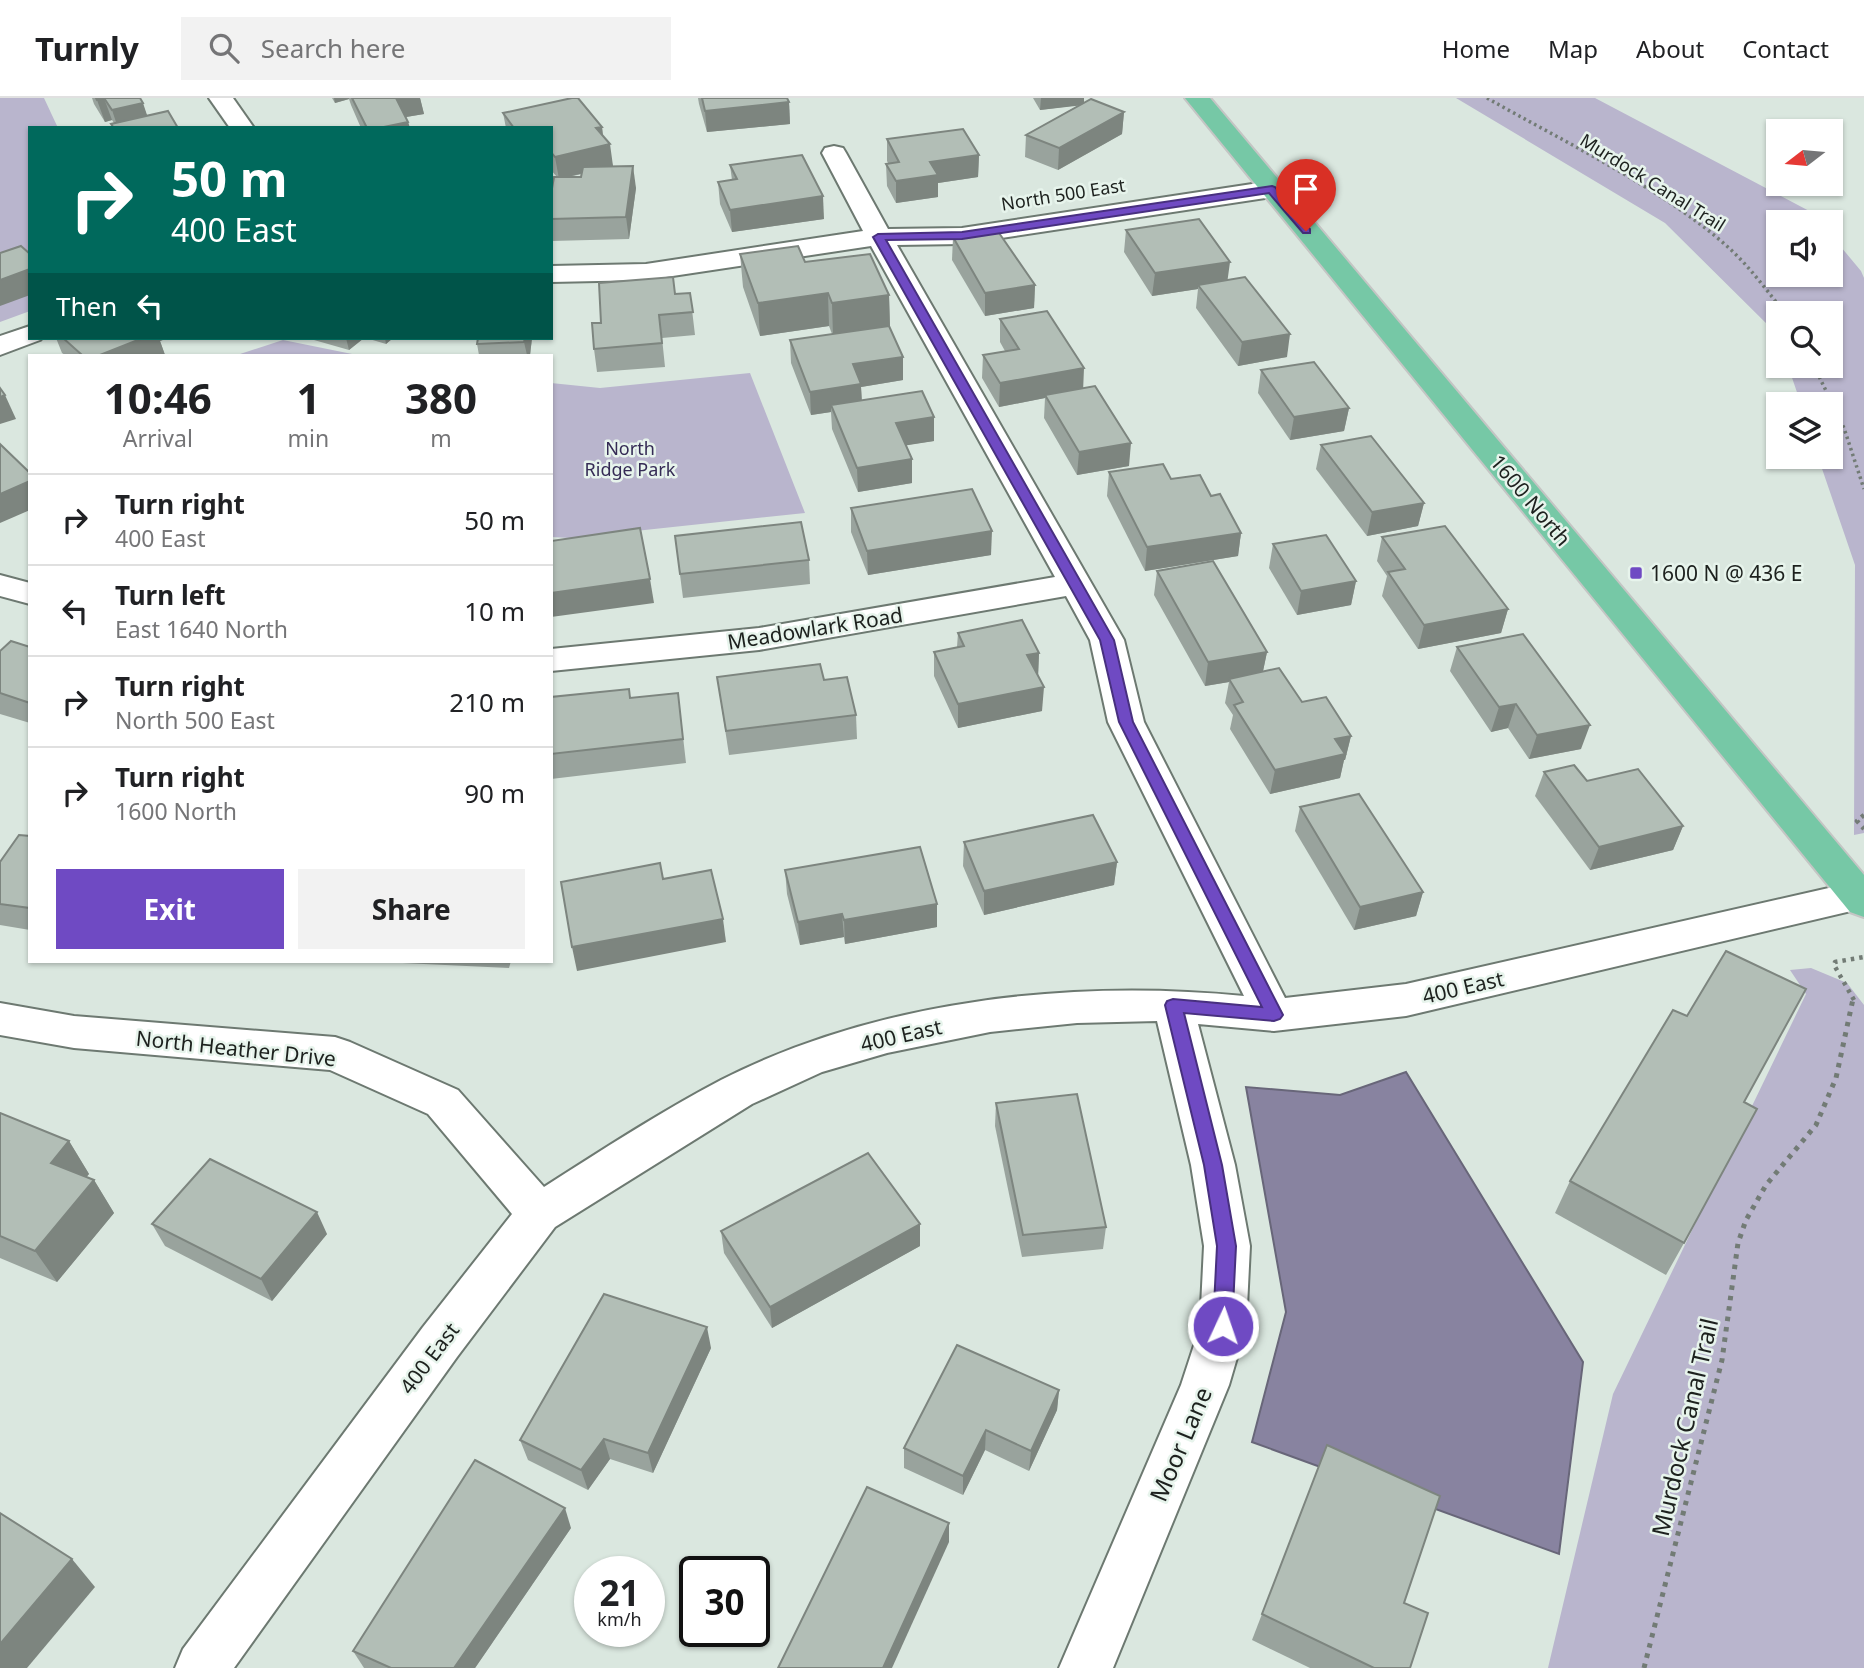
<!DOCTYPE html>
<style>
body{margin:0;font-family:"Noto Sans",sans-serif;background:#f2f2f2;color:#202124;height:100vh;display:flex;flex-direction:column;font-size:26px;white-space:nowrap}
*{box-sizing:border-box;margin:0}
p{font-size:23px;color:#757577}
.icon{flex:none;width:38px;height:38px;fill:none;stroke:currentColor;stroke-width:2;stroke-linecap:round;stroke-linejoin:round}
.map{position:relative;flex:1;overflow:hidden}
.details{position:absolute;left:28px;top:256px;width:525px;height:609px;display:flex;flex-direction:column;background:#fff;border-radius:0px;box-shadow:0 2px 5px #0004}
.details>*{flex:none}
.hud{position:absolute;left:28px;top:28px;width:525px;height:214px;border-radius:0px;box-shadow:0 2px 5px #0004;background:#00695c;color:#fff;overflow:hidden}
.needle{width:46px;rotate:254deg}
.fabs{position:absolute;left:1766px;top:21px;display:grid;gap:14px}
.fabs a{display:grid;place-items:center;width:77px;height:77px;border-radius:0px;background:#fff;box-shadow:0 2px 5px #0004;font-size:35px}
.speed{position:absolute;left:574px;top:1458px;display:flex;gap:14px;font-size:35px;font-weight:700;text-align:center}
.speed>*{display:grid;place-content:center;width:91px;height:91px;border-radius:50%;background:#fff;box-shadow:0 2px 5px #0004;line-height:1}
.speed small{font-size:18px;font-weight:400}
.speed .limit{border:4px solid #111;border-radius:10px;background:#fff;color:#111}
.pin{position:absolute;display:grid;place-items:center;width:60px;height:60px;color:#fff;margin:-72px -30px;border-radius:50% 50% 50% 0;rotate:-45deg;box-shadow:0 0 7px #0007}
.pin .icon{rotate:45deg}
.me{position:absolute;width:77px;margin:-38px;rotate:3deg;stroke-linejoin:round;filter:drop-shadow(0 0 5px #0008)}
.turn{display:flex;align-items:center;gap:24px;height:147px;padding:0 28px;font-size:32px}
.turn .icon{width:91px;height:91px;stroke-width:2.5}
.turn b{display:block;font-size:49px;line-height:60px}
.then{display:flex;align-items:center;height:66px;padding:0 28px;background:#0003;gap:14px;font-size:26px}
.eta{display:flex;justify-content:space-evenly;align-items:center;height:119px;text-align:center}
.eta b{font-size:42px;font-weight:700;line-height:49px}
.primary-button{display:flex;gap:14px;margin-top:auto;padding:14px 28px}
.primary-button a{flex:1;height:80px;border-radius:0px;background:#6f4ac3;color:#fff;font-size:28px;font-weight:700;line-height:80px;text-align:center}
.primary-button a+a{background:#f2f2f2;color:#202124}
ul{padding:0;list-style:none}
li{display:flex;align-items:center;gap:21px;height:91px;padding:0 28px;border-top:2px solid #e0e0e0}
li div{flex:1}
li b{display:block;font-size:26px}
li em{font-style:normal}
header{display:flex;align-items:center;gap:42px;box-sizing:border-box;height:98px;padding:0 35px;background:#fff;border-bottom:2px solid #e0e0e0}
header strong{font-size:33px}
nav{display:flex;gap:38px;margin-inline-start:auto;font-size:24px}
.search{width:490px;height:63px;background:#f2f2f2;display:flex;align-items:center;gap:18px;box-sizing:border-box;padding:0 24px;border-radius:0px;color:#757577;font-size:26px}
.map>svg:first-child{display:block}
</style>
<header>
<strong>Turnly</strong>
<div class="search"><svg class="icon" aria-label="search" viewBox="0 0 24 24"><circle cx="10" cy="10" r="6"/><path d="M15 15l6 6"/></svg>Search here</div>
<nav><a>Home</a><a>Map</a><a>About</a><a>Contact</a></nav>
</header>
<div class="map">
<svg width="1864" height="1570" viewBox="0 0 1864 1570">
<rect width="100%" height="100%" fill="#dae7df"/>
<g fill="#b9b5cd">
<path d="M0,0H44L58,30H30V213L0,224Z"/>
<path d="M1456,0H1595L1813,115L1820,124H1778V177H1830L1831,137L1861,173L1864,180V735L1854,737L1855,467L1818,359H1830V306H1801L1788,268H1830V215H1778V239L1776,235L1665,125Z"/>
<path d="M283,242L357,257H237Z"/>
<path d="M750,275L805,415L570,440L551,439V285L600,290Z"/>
<path d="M1811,870L1847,885L1864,907V1570H1548L1613,1296L1806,896L1790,872Z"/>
</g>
<path fill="#8883a0" stroke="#686679" stroke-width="2" d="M1406,974L1583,1264L1559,1456L1252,1344L1286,1214L1246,989L1340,997Z"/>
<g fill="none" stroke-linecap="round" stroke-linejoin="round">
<g stroke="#6d7971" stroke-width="4">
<g id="minor">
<path d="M209,0H233L254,30H230Z"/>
<path d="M834,48L843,50L846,55L888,131L962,130L1272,83L1281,86L1285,91L1281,96L1272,99L962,146L897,147L1124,542L1144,624L1285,900L1406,886L1864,782V810L1406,918L1274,933L1198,926L1235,1067L1250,1148L1246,1229L1229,1287L1113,1570H1059L1181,1287L1200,1229L1204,1148L1191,1067L1157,923L1077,925L990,934L887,955L822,974L752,1006L555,1129L457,1259L234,1570H175L183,1551L423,1229L512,1116L428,1016L330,972L74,950L0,937V905L74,918L335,939L350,944L458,992L544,1089C602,1052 660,1014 721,982C878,902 1071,881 1244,898L1108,624L1090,542L1066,498L759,552L551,573V551L759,530L1055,479L871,148L646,182L551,184V168L646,166L863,133L822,55L825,50Z"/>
<path d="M30,228V240H42L40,242L0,257V238Z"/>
<path d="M0,477L30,485V506L0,498Z"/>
</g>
</g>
<g stroke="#c4c5c4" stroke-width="4">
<path id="major" d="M1185,0H1210L1864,777V819L1850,814Z"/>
</g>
<g stroke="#727b75" stroke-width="3.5" stroke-dasharray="2.5 3.5" stroke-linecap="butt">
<path d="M1487,0C1564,44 1664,91 1729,150C1750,169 1767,193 1785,215"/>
<path d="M1814,268L1844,330L1864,391"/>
</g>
<g stroke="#727b75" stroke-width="4.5" stroke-dasharray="3.5 5" stroke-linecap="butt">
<path d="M1864,717L1857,723L1864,731"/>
<path d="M1854,902L1834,867L1835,864L1864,859"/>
</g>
<path stroke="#727b75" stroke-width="5" stroke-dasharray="4.5 6" stroke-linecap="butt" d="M1644,1570L1722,1262L1738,1145L1746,1122L1766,1087L1816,1027L1836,980L1853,901"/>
<use href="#minor" fill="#fff" fill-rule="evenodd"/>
<use href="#major" fill="#76c8a6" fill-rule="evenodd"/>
</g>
<g fill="#99a39d" fill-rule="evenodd">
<path d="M92,0H140L147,18L178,30H113L111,26L114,25L112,22L105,24L94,6Z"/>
<path d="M332,0H420L424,16L406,19L410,30H361L351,7L349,1L335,5Z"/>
<path d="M698,0H787L789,4L790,26L707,34L699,6Z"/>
<path d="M1033,0H1084V5L1124,14L1122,36L1058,72L1025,59L1026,37L1079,7L1040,12Z"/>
<path d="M503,15L602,29L603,39L613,68L636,90L629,141L551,143V96L557,79L551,72V30H506ZM582,76L581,79H568Z"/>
<path d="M887,41L979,57L978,79L938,85V99L896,105L887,88L886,66L888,65L887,63Z"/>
<path d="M730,67L824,121L732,134L720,106L718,84L732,82Z"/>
<path d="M1126,132L1228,182L1287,259L1238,268L1196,210L1198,191L1152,198L1124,154Z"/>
<path d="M953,139L1035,187L1034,210L985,218L952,162Z"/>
<path d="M740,156L805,164L889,197L890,230L903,259V282L861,289L862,303L934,319V343L906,347L912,361V385L858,394L832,331L831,314L811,317L791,265L790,242L832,236L829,228L760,238L743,189Z"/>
<path d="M690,195L695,237L662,240L665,269L597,274L594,251L601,225L675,196Z"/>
<path d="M1000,221L1083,290L1129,368L1077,377L1044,320L1045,300L999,309L982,280L983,257L1005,253L1000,244Z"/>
<path d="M56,240H168L160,243L165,257H65L62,255Z"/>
<path d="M307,240H364L349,252Z"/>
<path d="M366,240H393L386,246Z"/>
<path d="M532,240L530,257H479L477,246Z"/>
<path d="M1261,272L1349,310L1344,333L1290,342L1258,295Z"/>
<path d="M1321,347L1424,405L1418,428L1367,438L1316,371Z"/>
<path d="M1109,374L1171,381L1211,398L1241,435L1238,458L1145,473L1107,398Z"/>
<path d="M851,410L991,457L868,477L851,434Z"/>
<path d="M675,438L809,462L810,486L683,500Z"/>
<path d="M1382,439L1508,511L1501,535L1418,551L1382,498L1387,478L1377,463Z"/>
<path d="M1273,446L1356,483L1351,507L1297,517L1269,470Z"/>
<path d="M1157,473L1267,554L1263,573L1302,604L1351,638L1345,662H1344L1340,680L1270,696L1230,631L1233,617L1225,605L1229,584L1205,588L1154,497Z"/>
<path d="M958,535L1039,555L1038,578L1042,613L958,630L934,578V554L957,549Z"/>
<path d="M30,549V625L0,616V553Z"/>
<path d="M1457,549L1581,651L1529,661L1508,630L1491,634L1450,573Z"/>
<path d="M717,579L824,582L856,617L857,641L729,657Z"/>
<path d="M678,595L686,665L551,681V599L630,600Z"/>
<path d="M1544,674L1587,683L1683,728L1673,752L1590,772L1535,698Z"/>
<path d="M1300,709L1423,794L1416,818L1354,832L1295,733Z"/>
<path d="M30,738V832L0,827V764Z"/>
<path d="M964,744L1117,764L1114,787L984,817L963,768Z"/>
<path d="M785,772L937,806V829L845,846L844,839L800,847L787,796Z"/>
<path d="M360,863H511L509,870Z"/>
<path d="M996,1005L1106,1129L1103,1151L1022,1159L995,1028Z"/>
<path d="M0,1015L69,1043L89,1076L86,1079L94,1082L114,1115L57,1184L0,1160Z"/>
<path d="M1570,1083L1684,1145L1666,1177L1555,1115Z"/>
<path d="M152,1126L327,1136L272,1203L165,1148Z"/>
<path d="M920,1126V1148L772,1230L724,1155L721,1133Z"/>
<path d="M711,1250L653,1375L610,1361L588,1392L528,1362L520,1342Z"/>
<path d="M1059,1292L1057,1312L1029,1373L985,1352L963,1397L904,1370V1350Z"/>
<path d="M571,1430L475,1570H364L353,1553Z"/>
<path d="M1404,1505L1410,1570H1310L1252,1542L1262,1516Z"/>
</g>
<g fill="#7d857f">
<path d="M104,0L112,22L105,24L97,2Z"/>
<path d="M334,0H349V1L335,5Z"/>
<path d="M395,0H420L424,16L400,20Z"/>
<path d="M1041,0H1084V7L1040,12Z"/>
<path d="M789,4L790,26L707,34L705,13Z"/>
<path d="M143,5L150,26L118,30L112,12Z"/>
<path d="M1124,14L1122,36L1058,72L1059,50Z"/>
<path d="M408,24L410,30H379Z"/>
<path d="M602,29L604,48L610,46L613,68L559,81L555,59L596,30Z"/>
<path d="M979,57L978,79L938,85V99L896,105V83L930,64Z"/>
<path d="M633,68L636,90L629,141L626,119Z"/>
<path d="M823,98L824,121L732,134L730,112Z"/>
<path d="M1230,164L1227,186L1198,187V191L1152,198L1155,175Z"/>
<path d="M30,171V197L0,208V182Z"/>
<path d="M1035,187L1034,210L985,218V195Z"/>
<path d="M828,195L829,228L760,238L758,205Z"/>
<path d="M889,197L890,230L833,238L832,205Z"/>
<path d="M1290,236L1287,259L1238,268L1242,244Z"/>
<path d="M143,240H168L160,243L165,257H100Z"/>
<path d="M346,240H364L349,252Z"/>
<path d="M385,240H393L386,246Z"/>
<path d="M525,240H532L530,257H527L524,244Z"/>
<path d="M903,259V282L861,289L862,309L831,307V314L811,317L810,294L853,266Z"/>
<path d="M1084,270L1083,294L1045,297V300L999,309L1000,285Z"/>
<path d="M5,297L16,321L0,326V299Z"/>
<path d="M1349,310L1344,333L1290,342L1294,319Z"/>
<path d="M934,319V343L896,349V325Z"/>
<path d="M1131,345L1129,368L1077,377L1079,354Z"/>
<path d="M912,361V385L858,394L857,370Z"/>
<path d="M30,383V412L0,425V396Z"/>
<path d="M1424,405L1418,428L1367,438L1372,414Z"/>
<path d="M992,433L991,457L868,477L867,453Z"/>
<path d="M1241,435L1238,458L1145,473L1147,449Z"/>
<path d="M650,481L654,505L551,519V495Z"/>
<path d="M1356,483L1351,507L1297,517L1301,493Z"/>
<path d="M1508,511L1501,535L1418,551L1424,527Z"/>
<path d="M1267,554L1262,578L1229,581V584L1205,588L1208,564Z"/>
<path d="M1039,555L1038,579L1027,557Z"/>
<path d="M1044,589L1042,613L958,630V606Z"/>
<path d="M1516,606L1508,630L1491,634L1499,609Z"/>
<path d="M1590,627L1581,651L1529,661L1537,637Z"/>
<path d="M1351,638L1345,662H1344L1340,680L1270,696L1275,672L1335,641Z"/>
<path d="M1683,728L1673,752L1590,772L1599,749Z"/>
<path d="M1117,764L1114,787L984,817V793Z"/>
<path d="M1423,794L1416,818L1354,832L1360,809Z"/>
<path d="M937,806V829L845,846L844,822Z"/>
<path d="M842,816L844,839L800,847L798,824Z"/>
<path d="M723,821L726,844L577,873L572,849Z"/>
<path d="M69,1043L89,1076L71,1097L51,1065Z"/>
<path d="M94,1082L114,1115L57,1184L35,1153Z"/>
<path d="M317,1114L327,1136L272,1203L261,1181Z"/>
<path d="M920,1126V1148L772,1230L770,1209Z"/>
<path d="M707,1229L711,1250L653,1375L648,1355Z"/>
<path d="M1059,1292L1057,1312L1029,1373L1031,1353Z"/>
<path d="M986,1332L985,1352L963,1397V1378Z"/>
<path d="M604,1341L610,1361L588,1392L581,1372Z"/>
<path d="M565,1410L571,1430L475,1570H454Z"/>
<path d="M949,1425V1444L892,1570H883Z"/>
<path d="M72,1461L95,1489L27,1570H0V1546Z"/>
</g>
<g fill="#b2beb6" stroke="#7d857f" stroke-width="2">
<path d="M96,0H140L143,5L112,12L104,0L97,2Z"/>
<path d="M352,0H396L408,24L379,30H367Z"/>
<path d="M572,0H578L602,29L596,30L610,46L555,59L551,54V30H514L503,15Z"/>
<path d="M702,0H787L789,4L705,13Z"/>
<path d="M1091,1L1124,14L1059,50L1026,37Z"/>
<path d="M168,13L178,30H114L111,26Z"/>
<path d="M963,31L979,57L930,64L938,77L896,83L886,66L899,64L887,41Z"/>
<path d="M802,57L823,98L730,112L718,84L737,81L730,67Z"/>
<path d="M633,68L626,119L551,121V96L554,79H581L583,69Z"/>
<path d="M1199,121L1230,164L1155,175L1126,132Z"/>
<path d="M997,132L1035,187L985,195L953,139Z"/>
<path d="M21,148L30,156V171L0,182V155Z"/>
<path d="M798,148L805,164L870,156L889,197L832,205L828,195L758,205L740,156Z"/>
<path d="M673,179L675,196L690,195L693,214L659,217L662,245L594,251L592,225H601L599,185Z"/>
<path d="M1245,179L1290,236L1242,244L1198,187Z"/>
<path d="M1047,213L1084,270L1000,285L983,257L1019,251L1000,221Z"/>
<path d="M889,228L903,259L853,266L861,286L810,294L790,242Z"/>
<path d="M63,240H143L100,257H82Z"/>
<path d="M478,240H525L524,244L477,246Z"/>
<path d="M1314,264L1349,310L1294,319L1261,272Z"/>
<path d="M1095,288L1131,345L1079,354L1045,297Z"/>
<path d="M0,290L5,297L0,299Z"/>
<path d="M922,293L934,319L896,325L912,361L857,370L831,307Z"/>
<path d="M1371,338L1424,405L1372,414L1321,347Z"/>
<path d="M0,346L30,375V383L0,396Z"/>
<path d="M1163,366L1171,381L1200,377L1211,398L1220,396L1241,435L1147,449L1109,374Z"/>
<path d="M972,391L992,433L867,453L851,410Z"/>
<path d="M801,424L809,462L680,476L675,438Z"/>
<path d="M1445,428L1508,511L1424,527L1388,474L1405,471L1382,439Z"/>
<path d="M640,430L650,481L551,495V443Z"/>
<path d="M1326,437L1356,483L1301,493L1273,446Z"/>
<path d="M1213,463L1267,554L1208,564L1157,473Z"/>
<path d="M1022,522L1039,555L1027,557L1044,589L958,606L934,554L964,548L958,535Z"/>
<path d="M1523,536L1590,627L1537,637L1516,606L1499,609L1457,549Z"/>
<path d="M11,543L30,549V605L0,595V553Z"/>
<path d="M820,566L824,582L847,579L856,617L726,633L717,579Z"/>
<path d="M1279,570L1302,604L1326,599L1351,638L1335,641L1345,656L1275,672L1234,607L1243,604L1229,581Z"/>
<path d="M629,591L630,600L678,595L683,641L551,656V599Z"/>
<path d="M1574,667L1587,683L1638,671L1683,728L1599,749L1544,674Z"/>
<path d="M1359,696L1423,794L1360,809L1300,709Z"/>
<path d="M1093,717L1117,764L984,793L964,744Z"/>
<path d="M19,737L30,738V810L0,806V764Z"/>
<path d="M920,749L937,806L844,822L842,816L798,824L785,772Z"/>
<path d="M660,765L663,781L711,772L723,821L572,849L561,784Z"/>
<path d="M1726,853L1806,891L1744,1004L1757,1011L1684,1145L1570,1083L1673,912L1687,918Z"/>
<path d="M1077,996L1106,1129L1023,1137L996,1005Z"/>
<path d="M0,1015L69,1043L51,1065L94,1082L35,1153L0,1138Z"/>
<path d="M868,1055L920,1126L770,1209L721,1133Z"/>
<path d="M210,1061L317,1114L261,1181L152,1126Z"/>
<path d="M604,1196L707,1229L648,1355L604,1341L581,1372L520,1342Z"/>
<path d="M957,1247L1059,1292L1031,1353L986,1332L963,1378L904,1350Z"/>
<path d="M1327,1347L1440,1398L1404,1505L1428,1515L1410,1570H1374L1262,1516Z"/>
<path d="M475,1362L565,1410L454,1570H391L353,1553Z"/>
<path d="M867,1389L949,1425L883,1570H778Z"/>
<path d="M0,1415L72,1461L0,1546Z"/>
</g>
<path fill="#6f4ac3" stroke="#48307f" stroke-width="2" d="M1272,88L1275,89L1310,131V135H1303L1269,95L962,141L886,142L1114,542L1133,624L1283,917L1280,921L1274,923L1184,915L1222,1067L1236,1148L1232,1228L1230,1235L1223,1237L1216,1235L1213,1228L1217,1148L1204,1067L1165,907L1167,903L1173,901L1262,909L1119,624L1100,542L873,139L878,136L962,134Z"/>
<rect fill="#6f4ac3" stroke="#e7f4ec" stroke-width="2.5" x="1629" y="468" width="14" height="14" rx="3.5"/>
<g text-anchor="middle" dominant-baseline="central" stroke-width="5" stroke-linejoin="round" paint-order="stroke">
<g font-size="18" fill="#1d211e" stroke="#e7f4ec">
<text transform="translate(1653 84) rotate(32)">Murdock Canal Trail</text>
<text transform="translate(1063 96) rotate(-9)">North 500 East</text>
</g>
<g font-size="18" fill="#352b55" stroke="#e7f4ec">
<text x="630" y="350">North<tspan x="630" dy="21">Ridge Park</tspan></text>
</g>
<g font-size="21" fill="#1d211e" stroke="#e7f4ec">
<text transform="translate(1531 402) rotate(50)">1600 North</text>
<text transform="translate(815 530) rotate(-9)">Meadowlark Road</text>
<text transform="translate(1463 889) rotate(-13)">400 East</text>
<text transform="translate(901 937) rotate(-13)">400 East</text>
<text transform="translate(236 950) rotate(6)">North Heather Drive</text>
<text transform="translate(429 1260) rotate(-53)">400 East</text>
</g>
<g font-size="21" fill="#1d211e" stroke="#e7f4ec" text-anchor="start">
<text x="1650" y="475">1600 N @ 436 E</text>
</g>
<g font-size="24" fill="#1d211e" stroke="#e7f4ec">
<text transform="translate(1684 1329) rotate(-77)">Murdock Canal Trail</text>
<text transform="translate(1180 1346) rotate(-67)">Moor Lane</text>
</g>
</g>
</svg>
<div class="fabs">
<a><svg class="needle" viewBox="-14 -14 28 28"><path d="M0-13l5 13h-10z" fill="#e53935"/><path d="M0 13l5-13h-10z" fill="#757577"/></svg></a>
<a><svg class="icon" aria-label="sound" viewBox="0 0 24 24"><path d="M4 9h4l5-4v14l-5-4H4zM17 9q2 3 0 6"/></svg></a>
<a><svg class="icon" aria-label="search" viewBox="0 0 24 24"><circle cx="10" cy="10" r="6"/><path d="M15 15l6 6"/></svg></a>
<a><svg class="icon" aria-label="layers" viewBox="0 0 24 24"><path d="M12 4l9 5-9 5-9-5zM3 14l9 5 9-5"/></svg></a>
</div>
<div class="speed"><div>21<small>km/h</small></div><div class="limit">30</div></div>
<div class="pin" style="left:1306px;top:133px;background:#d93025"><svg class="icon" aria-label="arrive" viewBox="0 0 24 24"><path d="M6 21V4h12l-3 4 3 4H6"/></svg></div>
<svg class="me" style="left:1223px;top:1228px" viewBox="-20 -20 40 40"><circle r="17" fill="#6f4ac3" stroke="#fff" stroke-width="3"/><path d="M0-11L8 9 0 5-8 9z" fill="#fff"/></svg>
<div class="hud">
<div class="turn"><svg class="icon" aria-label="right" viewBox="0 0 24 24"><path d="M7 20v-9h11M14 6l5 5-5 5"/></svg><div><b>50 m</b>400 East</div></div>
<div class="then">Then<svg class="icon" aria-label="left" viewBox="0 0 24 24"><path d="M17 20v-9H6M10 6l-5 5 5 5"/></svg></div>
</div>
<section class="details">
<div class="eta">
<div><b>10:46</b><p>Arrival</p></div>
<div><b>1</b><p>min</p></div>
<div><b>380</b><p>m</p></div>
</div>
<ul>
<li><svg class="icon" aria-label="right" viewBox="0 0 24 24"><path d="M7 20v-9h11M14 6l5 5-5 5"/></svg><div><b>Turn right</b><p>400 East</p></div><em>50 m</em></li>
<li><svg class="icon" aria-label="left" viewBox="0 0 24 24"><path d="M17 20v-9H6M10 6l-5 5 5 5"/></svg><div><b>Turn left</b><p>East 1640 North</p></div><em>10 m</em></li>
<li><svg class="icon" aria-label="right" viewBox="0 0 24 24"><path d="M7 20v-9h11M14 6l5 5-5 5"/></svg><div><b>Turn right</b><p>North 500 East</p></div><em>210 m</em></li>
<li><svg class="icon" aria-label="right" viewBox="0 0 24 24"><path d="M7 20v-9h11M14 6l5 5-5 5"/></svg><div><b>Turn right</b><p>1600 North</p></div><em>90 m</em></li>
</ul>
<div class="primary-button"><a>Exit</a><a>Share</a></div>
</section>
</div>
